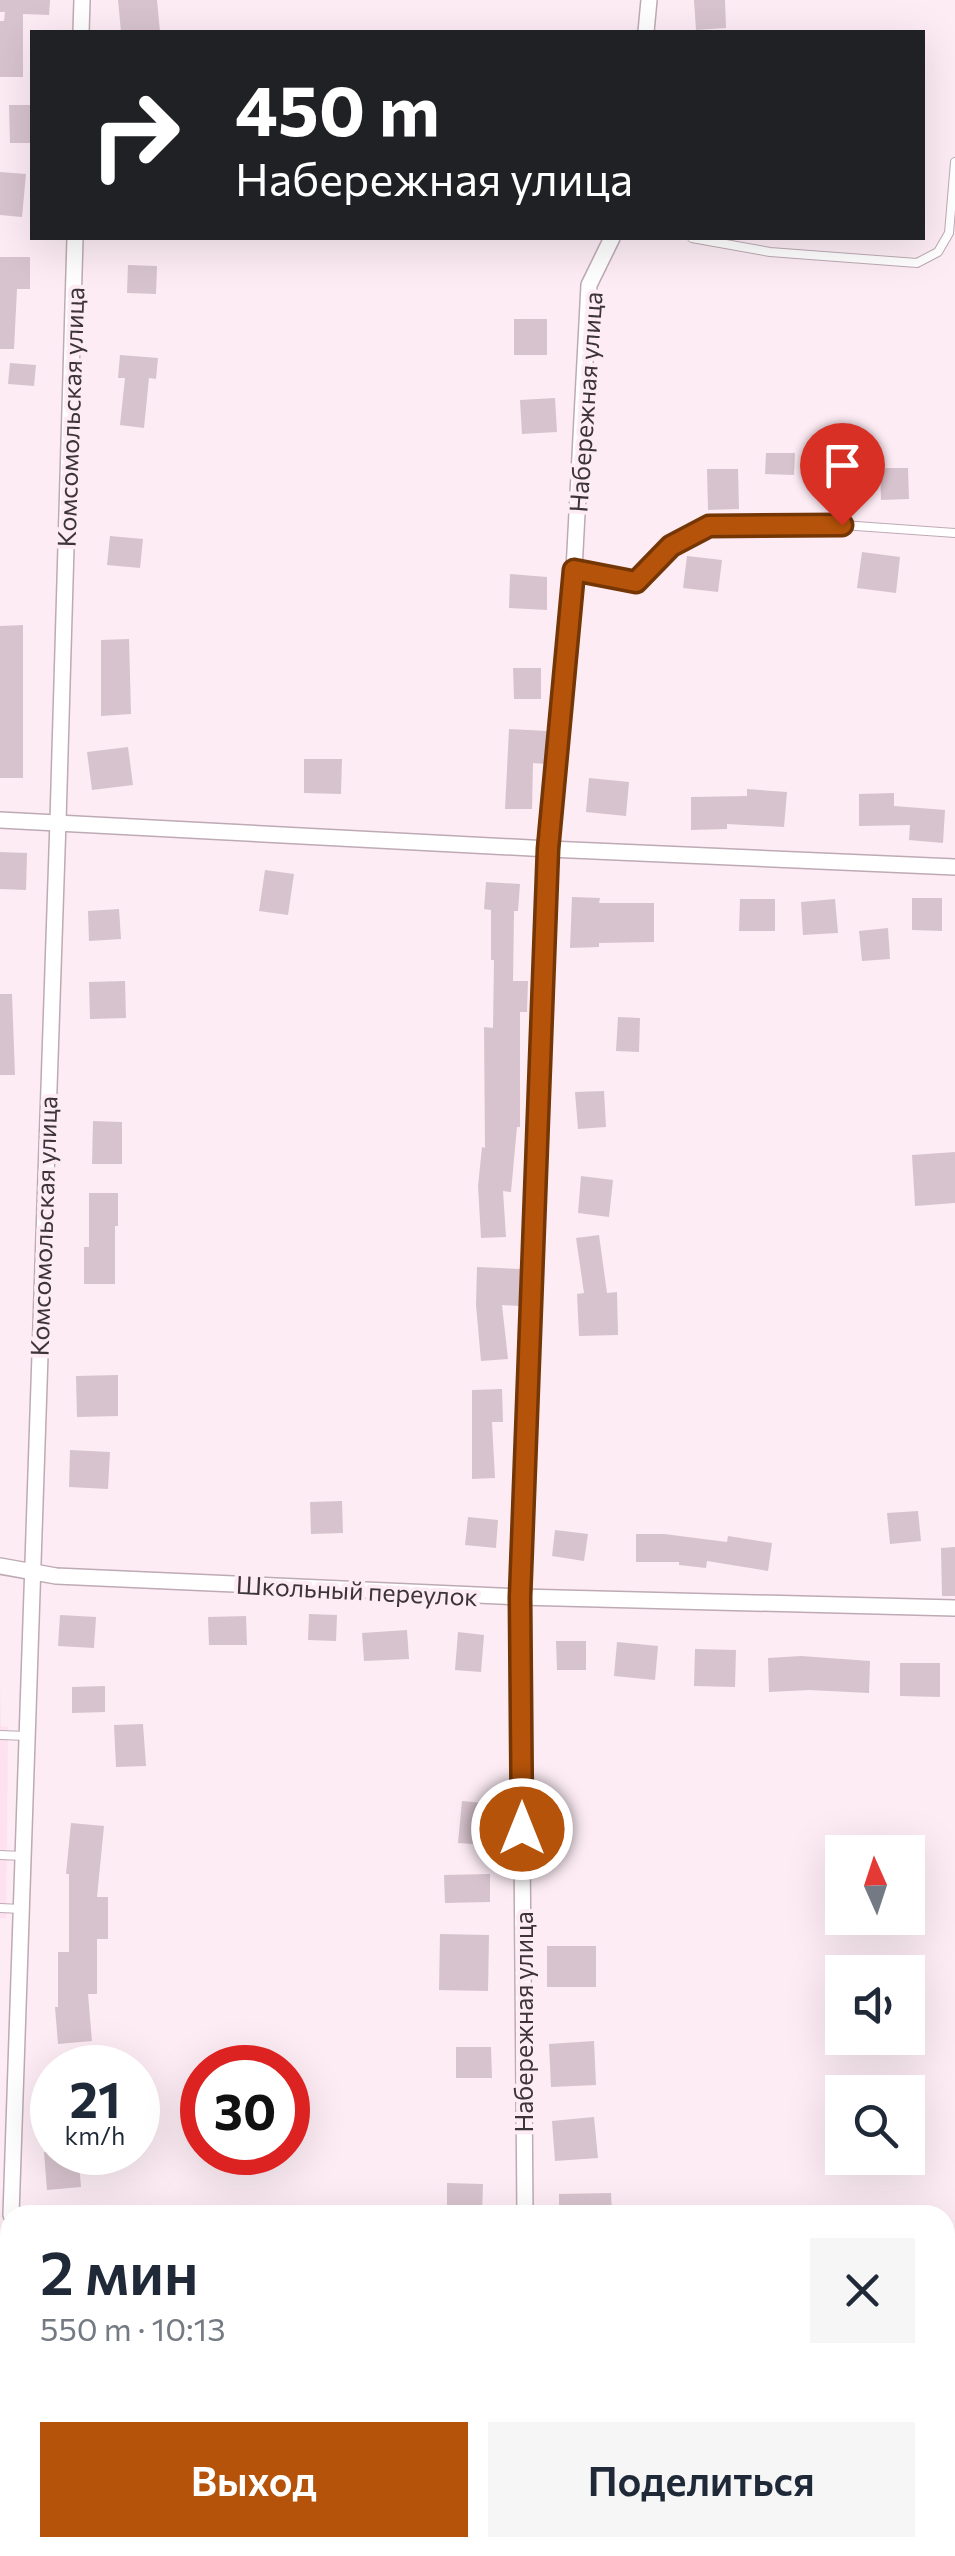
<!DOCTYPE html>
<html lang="ru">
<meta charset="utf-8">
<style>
body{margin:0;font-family:Commissioner,sans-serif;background:#f6f6f7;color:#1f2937;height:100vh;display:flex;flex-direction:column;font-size:38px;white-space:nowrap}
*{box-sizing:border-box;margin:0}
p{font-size:32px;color:#747a83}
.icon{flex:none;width:55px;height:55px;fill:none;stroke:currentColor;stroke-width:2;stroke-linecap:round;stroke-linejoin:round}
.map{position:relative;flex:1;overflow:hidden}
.drawer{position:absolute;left:0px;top:2205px;width:955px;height:352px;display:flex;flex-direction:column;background:#fff;border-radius:30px 30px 0 0;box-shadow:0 10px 40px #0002}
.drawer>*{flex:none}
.guide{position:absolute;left:30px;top:30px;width:895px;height:210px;border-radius:0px;box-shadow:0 10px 40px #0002;background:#202124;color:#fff;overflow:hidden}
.needle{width:65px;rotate:357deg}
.tools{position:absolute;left:825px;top:1835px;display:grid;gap:20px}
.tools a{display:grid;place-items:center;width:100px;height:100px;border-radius:0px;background:#fff;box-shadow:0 10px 40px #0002;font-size:50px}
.speed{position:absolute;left:30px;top:2045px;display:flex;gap:20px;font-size:50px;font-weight:700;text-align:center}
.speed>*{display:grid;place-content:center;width:130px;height:130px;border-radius:50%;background:#fff;box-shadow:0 10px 40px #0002;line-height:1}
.speed small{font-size:25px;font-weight:400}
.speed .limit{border:15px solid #d22;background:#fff;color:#111}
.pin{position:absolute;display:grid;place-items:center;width:85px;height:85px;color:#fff;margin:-102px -42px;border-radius:50% 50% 50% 0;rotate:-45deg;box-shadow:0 0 10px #0007}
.pin .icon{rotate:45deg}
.me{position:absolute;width:110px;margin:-55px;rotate:0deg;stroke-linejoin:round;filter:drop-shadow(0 0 8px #0008)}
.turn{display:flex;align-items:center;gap:35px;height:210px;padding:0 40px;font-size:45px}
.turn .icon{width:130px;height:130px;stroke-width:2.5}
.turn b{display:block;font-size:70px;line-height:85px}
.round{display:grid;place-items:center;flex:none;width:105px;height:105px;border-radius:0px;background:#f6f6f7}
.overview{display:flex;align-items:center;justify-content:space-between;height:170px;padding:0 40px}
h1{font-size:60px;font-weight:600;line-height:75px}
.button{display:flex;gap:20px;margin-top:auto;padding:20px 40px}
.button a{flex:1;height:115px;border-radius:0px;background:#b45309;color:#fff;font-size:40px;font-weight:600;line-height:115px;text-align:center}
.button a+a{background:#f6f6f7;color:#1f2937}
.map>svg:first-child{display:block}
</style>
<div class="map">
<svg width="955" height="2556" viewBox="0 0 955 2556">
<rect width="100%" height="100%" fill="#fdecf4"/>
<path fill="#fde1ef" d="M0,1677L1,1726L8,1727L6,1919L0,1918Z"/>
<path fill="#88dbab" d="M527,2548H660L647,2556H526Z"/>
<g fill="#d7c3cd">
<path d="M0,0H50L49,15L23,14V77H0V21H4L5,12H0Z"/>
<path d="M118,0H157L160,32H121Z"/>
<path d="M694,0H725L726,28L696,30Z"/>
<path d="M9,105H32V143H10Z"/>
<path d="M0,172L26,174L22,217L0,215Z"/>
<path d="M0,257H30V289H17L14,349H0Z"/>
<path d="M128,265L157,266L156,294L127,293Z"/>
<rect x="514" y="319" width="33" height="36"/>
<path d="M120,355L158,358L156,379L149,378L144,428L120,425L125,378H118Z"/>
<path d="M10,363L36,365L34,386L8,384Z"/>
<path d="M555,398L557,432L522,434L520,400Z"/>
<path d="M766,453H795L794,475L765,474Z"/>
<path d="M880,468H908L909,499L881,500Z"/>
<path d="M707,469H738L739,509L708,510Z"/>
<path d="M110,536L143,539L140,568L107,565Z"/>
<path d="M862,552L900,557L896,593L857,588Z"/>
<path d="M687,556L722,560L718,592L683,588Z"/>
<path d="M510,574L547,577V610L509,608Z"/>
<path d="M23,625V778H0V626Z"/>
<path d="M129,639L131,714L101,716V640Z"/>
<path d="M513,668H541V699H514Z"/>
<path d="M509,729L547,731L545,764L533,763L532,809H505Z"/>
<path d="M128,747L133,785L92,790L87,752Z"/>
<path d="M304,759H342L341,794L304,793Z"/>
<path d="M589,778L629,782L626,816L586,812Z"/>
<path d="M747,789L787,792L784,827L727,824V829L691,830V797L747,796Z"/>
<path d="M894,793V806L945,810L943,843L909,840L910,825L859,826V794Z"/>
<path d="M0,852L27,853L26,890L0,889Z"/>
<path d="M265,870L294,874L288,915L259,911Z"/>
<path d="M486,882L520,884L518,911H514L513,981H528L527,1012H520V1127H517L511,1192L503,1191L506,1237L481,1238L478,1186L482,1147L485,1148L484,1027L493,1028L494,960H491V910L484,909Z"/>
<path d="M572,897L600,898L599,903H654V942L599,943V947L570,948Z"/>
<path d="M912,898H942V931L912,930Z"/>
<path d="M740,899H775V931H739Z"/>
<path d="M835,899L838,933L803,935L801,902Z"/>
<path d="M119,909L121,939L89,941L88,911Z"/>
<path d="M888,928L890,959L862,961L859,931Z"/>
<path d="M125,981L126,1018L90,1019L89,982Z"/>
<path d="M0,994H12L15,1075H0Z"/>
<path d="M618,1017L640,1018L639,1052L616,1051Z"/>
<path d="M604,1091L606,1127L578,1129L575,1092Z"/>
<path d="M93,1121L122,1122V1164H92Z"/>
<path d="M955,1152V1203L915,1206L912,1155Z"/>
<path d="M581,1176L613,1180L609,1217L578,1213Z"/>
<path d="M89,1193H118V1226H115V1284H84V1247H89Z"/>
<path d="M599,1235L607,1293L617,1292L618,1335L579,1336L577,1294L584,1293L576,1238Z"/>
<path d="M477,1267L521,1269L519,1306L502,1305L508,1359L481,1361L476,1305Z"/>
<path d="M118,1375V1416L77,1417L76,1376Z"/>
<path d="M502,1389L503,1422H492L495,1478L472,1479V1390Z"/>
<path d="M70,1450L110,1452L108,1489L69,1487Z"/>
<path d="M342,1501L343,1533L311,1534L310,1502Z"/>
<path d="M918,1511L921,1541L890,1544L887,1513Z"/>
<path d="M468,1517L498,1520L496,1548L465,1545Z"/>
<path d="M555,1530L588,1534L584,1561L552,1556Z"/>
<path d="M636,1534H664L727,1542L728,1536L772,1543L768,1571L707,1561L706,1568L679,1565V1562H636Z"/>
<path d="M955,1547V1596H942L941,1548Z"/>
<path d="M309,1614L337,1615L336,1641L308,1640Z"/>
<path d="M60,1615L96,1617L94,1648L58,1646Z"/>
<path d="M246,1616L247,1645H209L208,1617Z"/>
<path d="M407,1630L409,1659L364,1661L362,1633Z"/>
<path d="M458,1632L484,1635L481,1672L455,1670Z"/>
<path d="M556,1641H586V1670H557Z"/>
<path d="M617,1642L658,1646L655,1680L614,1676Z"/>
<path d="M695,1649L736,1650L735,1687L694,1686Z"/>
<path d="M801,1656L870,1661L869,1693L809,1690L769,1692L768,1658Z"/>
<path d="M900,1663H940V1697L900,1696Z"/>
<path d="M105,1686V1712L72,1713V1687Z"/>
<path d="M143,1724L146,1766L116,1767L114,1725Z"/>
<path d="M462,1801L502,1805L497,1846L458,1843Z"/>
<path d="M71,1823L104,1826L97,1897H108V1939H97V1994H88L92,2041L58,2044L55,2007H58V1952H69V1874H66Z"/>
<path d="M490,1874V1902L445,1903L444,1875Z"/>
<path d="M440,1934L489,1935L488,1991L439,1990Z"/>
<rect x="547" y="1946" width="49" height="41"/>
<path d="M594,2041L596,2085L551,2087L549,2044Z"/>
<path d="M456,2047H491L492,2078H456Z"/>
<path d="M594,2117L598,2158L555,2161L552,2121Z"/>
<path d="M44,2152H78L81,2187L47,2190Z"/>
<path d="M447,2183L483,2184L482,2215H447Z"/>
<path d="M611,2193L612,2215H559V2194Z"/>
</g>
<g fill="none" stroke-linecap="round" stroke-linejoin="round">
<g stroke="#beaab4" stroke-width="10">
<g id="service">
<path d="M692,238L770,252L917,263L938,252L949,233L955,162"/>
<path d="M574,570L636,581L671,546L709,526L842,525L955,533"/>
<path d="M0,1735L27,1736"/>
<path d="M0,1855L23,1856"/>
<path d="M0,1908L22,1909"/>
</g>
</g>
<g stroke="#beaab4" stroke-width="18">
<g id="minor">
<path d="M81,32L82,0"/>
<path d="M646,32L649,0"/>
<path d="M0,820L549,849L955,867"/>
<path d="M0,1566L56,1576L520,1597L955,1608"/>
<path d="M11,2215L58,821L75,238"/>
<path d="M525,2215L520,1597L549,849L574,570L589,285L612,238"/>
<path d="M0,2498L10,2230"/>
<path d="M528,2548V2556"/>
</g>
</g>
<use href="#service" stroke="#fff" stroke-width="8"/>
<use href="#minor" stroke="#fff" stroke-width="15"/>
</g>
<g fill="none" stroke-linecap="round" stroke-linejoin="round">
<g stroke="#753606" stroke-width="25">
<path id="route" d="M522,1829L520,1597L548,849L574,570L636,582L671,546L709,526L842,525"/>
</g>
<use href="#route" stroke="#b45309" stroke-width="18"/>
</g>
<g text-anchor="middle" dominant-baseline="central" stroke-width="8" stroke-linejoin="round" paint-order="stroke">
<g font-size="25" fill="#3c3438" stroke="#fdecf4">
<text transform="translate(585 402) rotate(-86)">Набережная улица</text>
<text transform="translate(70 417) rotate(-88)">Комсомольская улица</text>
<text transform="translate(43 1226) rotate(-88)">Комсомольская улица</text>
<text transform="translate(357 1590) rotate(3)">Школьный переулок</text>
<text transform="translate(523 2022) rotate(-90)">Набережная улица</text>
</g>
</g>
</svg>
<div class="tools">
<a><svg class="needle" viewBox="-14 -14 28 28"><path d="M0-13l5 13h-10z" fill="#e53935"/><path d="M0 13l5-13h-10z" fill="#747a83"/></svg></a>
<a><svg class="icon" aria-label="sound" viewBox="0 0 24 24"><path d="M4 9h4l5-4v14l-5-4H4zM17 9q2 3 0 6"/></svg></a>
<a><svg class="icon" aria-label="search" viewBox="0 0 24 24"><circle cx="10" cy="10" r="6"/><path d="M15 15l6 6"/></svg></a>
</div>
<div class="speed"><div>21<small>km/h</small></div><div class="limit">30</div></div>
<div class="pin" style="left:842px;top:525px;background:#d93025"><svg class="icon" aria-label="arrive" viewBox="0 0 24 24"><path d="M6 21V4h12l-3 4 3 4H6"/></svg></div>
<svg class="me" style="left:522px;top:1829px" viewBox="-20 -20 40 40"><circle r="17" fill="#b45309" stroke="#fff" stroke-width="3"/><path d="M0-11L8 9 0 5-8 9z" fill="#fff"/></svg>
<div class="guide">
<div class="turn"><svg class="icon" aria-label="right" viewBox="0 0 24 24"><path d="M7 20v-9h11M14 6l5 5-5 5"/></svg><div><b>450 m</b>Набережная улица</div></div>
</div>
<section class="drawer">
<div class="overview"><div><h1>2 мин</h1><p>550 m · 10:13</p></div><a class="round"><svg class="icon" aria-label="close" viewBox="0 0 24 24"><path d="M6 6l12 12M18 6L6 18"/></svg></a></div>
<div class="button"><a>Выход</a><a>Поделиться</a></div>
</section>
</div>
